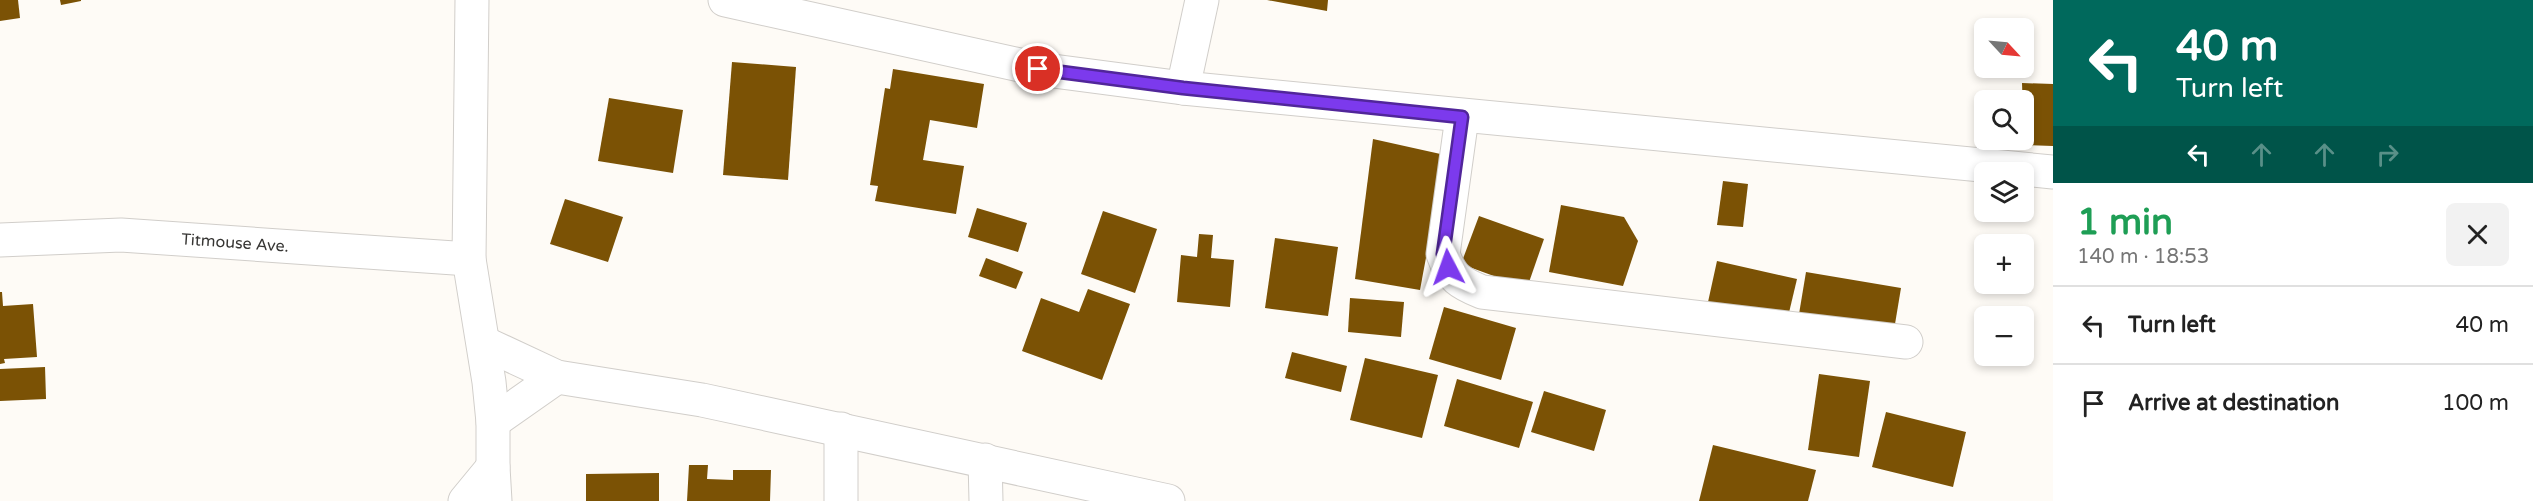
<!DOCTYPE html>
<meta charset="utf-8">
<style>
body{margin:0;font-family:"Varela Round",sans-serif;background:#f2f2f2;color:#222;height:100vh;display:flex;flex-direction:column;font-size:22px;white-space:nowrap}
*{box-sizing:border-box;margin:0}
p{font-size:20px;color:#767676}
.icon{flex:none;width:33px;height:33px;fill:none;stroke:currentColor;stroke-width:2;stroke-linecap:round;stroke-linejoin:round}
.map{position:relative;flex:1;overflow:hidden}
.sheet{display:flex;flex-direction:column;background:#fff;width:480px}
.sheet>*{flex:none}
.hud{background:#00695c;color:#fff;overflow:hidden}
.needle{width:39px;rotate:116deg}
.buttons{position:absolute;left:1974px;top:18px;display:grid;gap:12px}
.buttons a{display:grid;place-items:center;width:60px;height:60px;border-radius:9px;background:#fff;box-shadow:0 3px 9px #0003;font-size:30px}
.pin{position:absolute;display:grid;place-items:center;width:51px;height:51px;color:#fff;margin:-26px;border:3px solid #fff;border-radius:50%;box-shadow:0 2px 6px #0007}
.me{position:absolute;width:66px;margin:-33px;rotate:356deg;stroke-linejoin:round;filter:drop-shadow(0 0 4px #0008)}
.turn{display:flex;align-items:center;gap:21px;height:126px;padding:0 24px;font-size:27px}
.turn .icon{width:78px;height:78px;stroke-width:2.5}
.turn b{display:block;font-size:42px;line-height:51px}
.lanes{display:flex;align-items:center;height:57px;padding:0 24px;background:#0003;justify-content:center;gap:30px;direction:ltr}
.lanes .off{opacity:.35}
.round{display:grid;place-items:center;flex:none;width:63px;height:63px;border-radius:9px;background:#f2f2f2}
.headline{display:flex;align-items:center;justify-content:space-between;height:102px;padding:0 24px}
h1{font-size:36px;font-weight:800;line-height:45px;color:#1e9e55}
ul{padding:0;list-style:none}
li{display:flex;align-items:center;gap:18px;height:78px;padding:0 24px;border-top:2px solid #e0e0e0}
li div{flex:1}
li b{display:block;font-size:22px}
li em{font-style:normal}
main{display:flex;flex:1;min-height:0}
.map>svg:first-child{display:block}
</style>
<main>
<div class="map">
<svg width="2053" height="501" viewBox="0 0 2053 501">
<rect width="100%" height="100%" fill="#fefbf6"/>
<g fill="#7b5205">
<path d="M0,0H18L20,18L0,21Z"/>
<path d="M60,0H81V1L61,5Z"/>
<path d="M1267,0H1328L1327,11Z"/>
<path d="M732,62L796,67L788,180L723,175Z"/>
<path d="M893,69L984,84L977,128L930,120L923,160L964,166L956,214L875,201L878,186L870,185L885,88L890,89Z"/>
<path d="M2022,83L2053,84V146L2021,145V140H2024Z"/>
<path d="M609,98L683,110L673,173L598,161Z"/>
<path d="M1373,139L1445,155L1420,290L1355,279Z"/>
<path d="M1723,181L1748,184L1743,227L1717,225Z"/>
<path d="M565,199L623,217L608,262L550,244Z"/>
<path d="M1561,205L1624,217L1638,241L1623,286L1549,272Z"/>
<path d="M977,208L1027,223L1018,252L968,237Z"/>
<path d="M1103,211L1157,229L1135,293L1081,274Z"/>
<path d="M1479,216L1544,239L1527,288L1461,264Z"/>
<path d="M1199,234L1213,235L1211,258L1234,260L1230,307L1177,302L1181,255L1197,257Z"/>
<path d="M1275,238L1338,247L1328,316L1265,308Z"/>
<path d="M986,258L1023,272L1016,289L979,276Z"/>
<path d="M1717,261L1797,279L1787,321L1708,302Z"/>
<path d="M1806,272L1901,288L1894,330L1799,314Z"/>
<path d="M1088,289L1130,304L1102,380L1022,351L1041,298L1079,312Z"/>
<path d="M0,292H2L3,306L33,304L37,357L4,359L5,363L0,364Z"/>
<path d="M1350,298L1404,302L1401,337L1348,332Z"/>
<path d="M1444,307L1516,328L1501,380L1429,359Z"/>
<path d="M1292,352L1347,366L1341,392L1285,378Z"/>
<path d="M1365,358L1438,375L1422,438L1350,420Z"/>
<path d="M45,367L46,399L0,401V369Z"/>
<path d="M1819,374L1870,381L1859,457L1808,450Z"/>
<path d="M1457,379L1533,402L1519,448L1444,426Z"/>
<path d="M1544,391L1606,410L1594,451L1531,432Z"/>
<path d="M1886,412L1966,432L1953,487L1872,467Z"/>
<path d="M1713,445L1816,470L1808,501H1699Z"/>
<path d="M689,465H708L707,479L733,480V470H771L770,501H687Z"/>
<path d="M659,473V501H586V474Z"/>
</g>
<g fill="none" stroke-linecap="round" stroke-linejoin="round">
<g stroke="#d1ceca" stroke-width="35">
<g id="minor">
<path d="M472,0L469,259L489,382L493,422V467L495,501"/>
<path d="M725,0L1038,69L1183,88L2053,172"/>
<path d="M1183,88L1202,0"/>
<path d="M1462,117L1443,254C1451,278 1460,283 1482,292L1906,342"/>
<path d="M0,240L121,235L469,259"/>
<path d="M484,343L557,377L702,400L1168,501"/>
<path d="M493,422L557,377"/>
<path d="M985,460L986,501"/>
<path d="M465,501L493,467"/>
<path d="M841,501V429"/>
</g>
</g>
<use href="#minor" stroke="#fff" stroke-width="33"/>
</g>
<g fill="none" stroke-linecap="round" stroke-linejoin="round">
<g stroke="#51269a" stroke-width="15">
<path id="route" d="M1038,69L1183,88L1462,117L1443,254L1448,267"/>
</g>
<use href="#route" stroke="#7c3aed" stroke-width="10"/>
</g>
<g text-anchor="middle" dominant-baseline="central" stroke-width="6" stroke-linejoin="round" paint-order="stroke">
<g font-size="16" fill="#363533" stroke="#fff">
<text transform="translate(235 243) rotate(4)">Titmouse Ave.</text>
</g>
</g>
</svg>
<div class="buttons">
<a><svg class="needle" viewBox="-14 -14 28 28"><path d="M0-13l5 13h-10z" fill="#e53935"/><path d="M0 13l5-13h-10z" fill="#767676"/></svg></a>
<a><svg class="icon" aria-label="search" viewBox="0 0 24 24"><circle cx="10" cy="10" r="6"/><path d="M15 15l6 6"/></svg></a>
<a><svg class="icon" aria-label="layers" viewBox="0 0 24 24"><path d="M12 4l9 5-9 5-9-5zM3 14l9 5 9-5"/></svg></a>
<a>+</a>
<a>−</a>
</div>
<div class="pin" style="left:1038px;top:69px;background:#d93025"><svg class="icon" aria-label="arrive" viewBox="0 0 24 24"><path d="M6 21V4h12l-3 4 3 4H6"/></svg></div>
<svg class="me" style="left:1448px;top:267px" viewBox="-20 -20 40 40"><path d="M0-17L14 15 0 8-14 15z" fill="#7c3aed" stroke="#fff" stroke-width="4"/></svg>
</div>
<section class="sheet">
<div class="hud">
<div class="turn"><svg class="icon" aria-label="left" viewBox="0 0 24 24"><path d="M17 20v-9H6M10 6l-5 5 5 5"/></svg><div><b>40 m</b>Turn left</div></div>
<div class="lanes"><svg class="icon" aria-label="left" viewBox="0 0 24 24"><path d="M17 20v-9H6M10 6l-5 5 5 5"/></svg><svg class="icon off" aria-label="ahead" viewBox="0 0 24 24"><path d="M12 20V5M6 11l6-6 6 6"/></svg><svg class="icon off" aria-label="ahead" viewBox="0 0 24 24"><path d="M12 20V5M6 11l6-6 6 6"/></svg><svg class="icon off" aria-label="right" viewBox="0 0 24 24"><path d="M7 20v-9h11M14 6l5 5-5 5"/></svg></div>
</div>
<div class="headline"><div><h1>1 min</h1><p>140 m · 18:53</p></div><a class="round"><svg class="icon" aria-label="close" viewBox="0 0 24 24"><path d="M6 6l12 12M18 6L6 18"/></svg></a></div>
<ul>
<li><svg class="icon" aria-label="left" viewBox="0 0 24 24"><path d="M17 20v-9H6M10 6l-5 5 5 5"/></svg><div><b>Turn left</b></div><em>40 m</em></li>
<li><svg class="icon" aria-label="arrive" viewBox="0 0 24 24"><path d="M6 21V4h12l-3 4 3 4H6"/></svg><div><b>Arrive at destination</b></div><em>100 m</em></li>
</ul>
</section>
</main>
